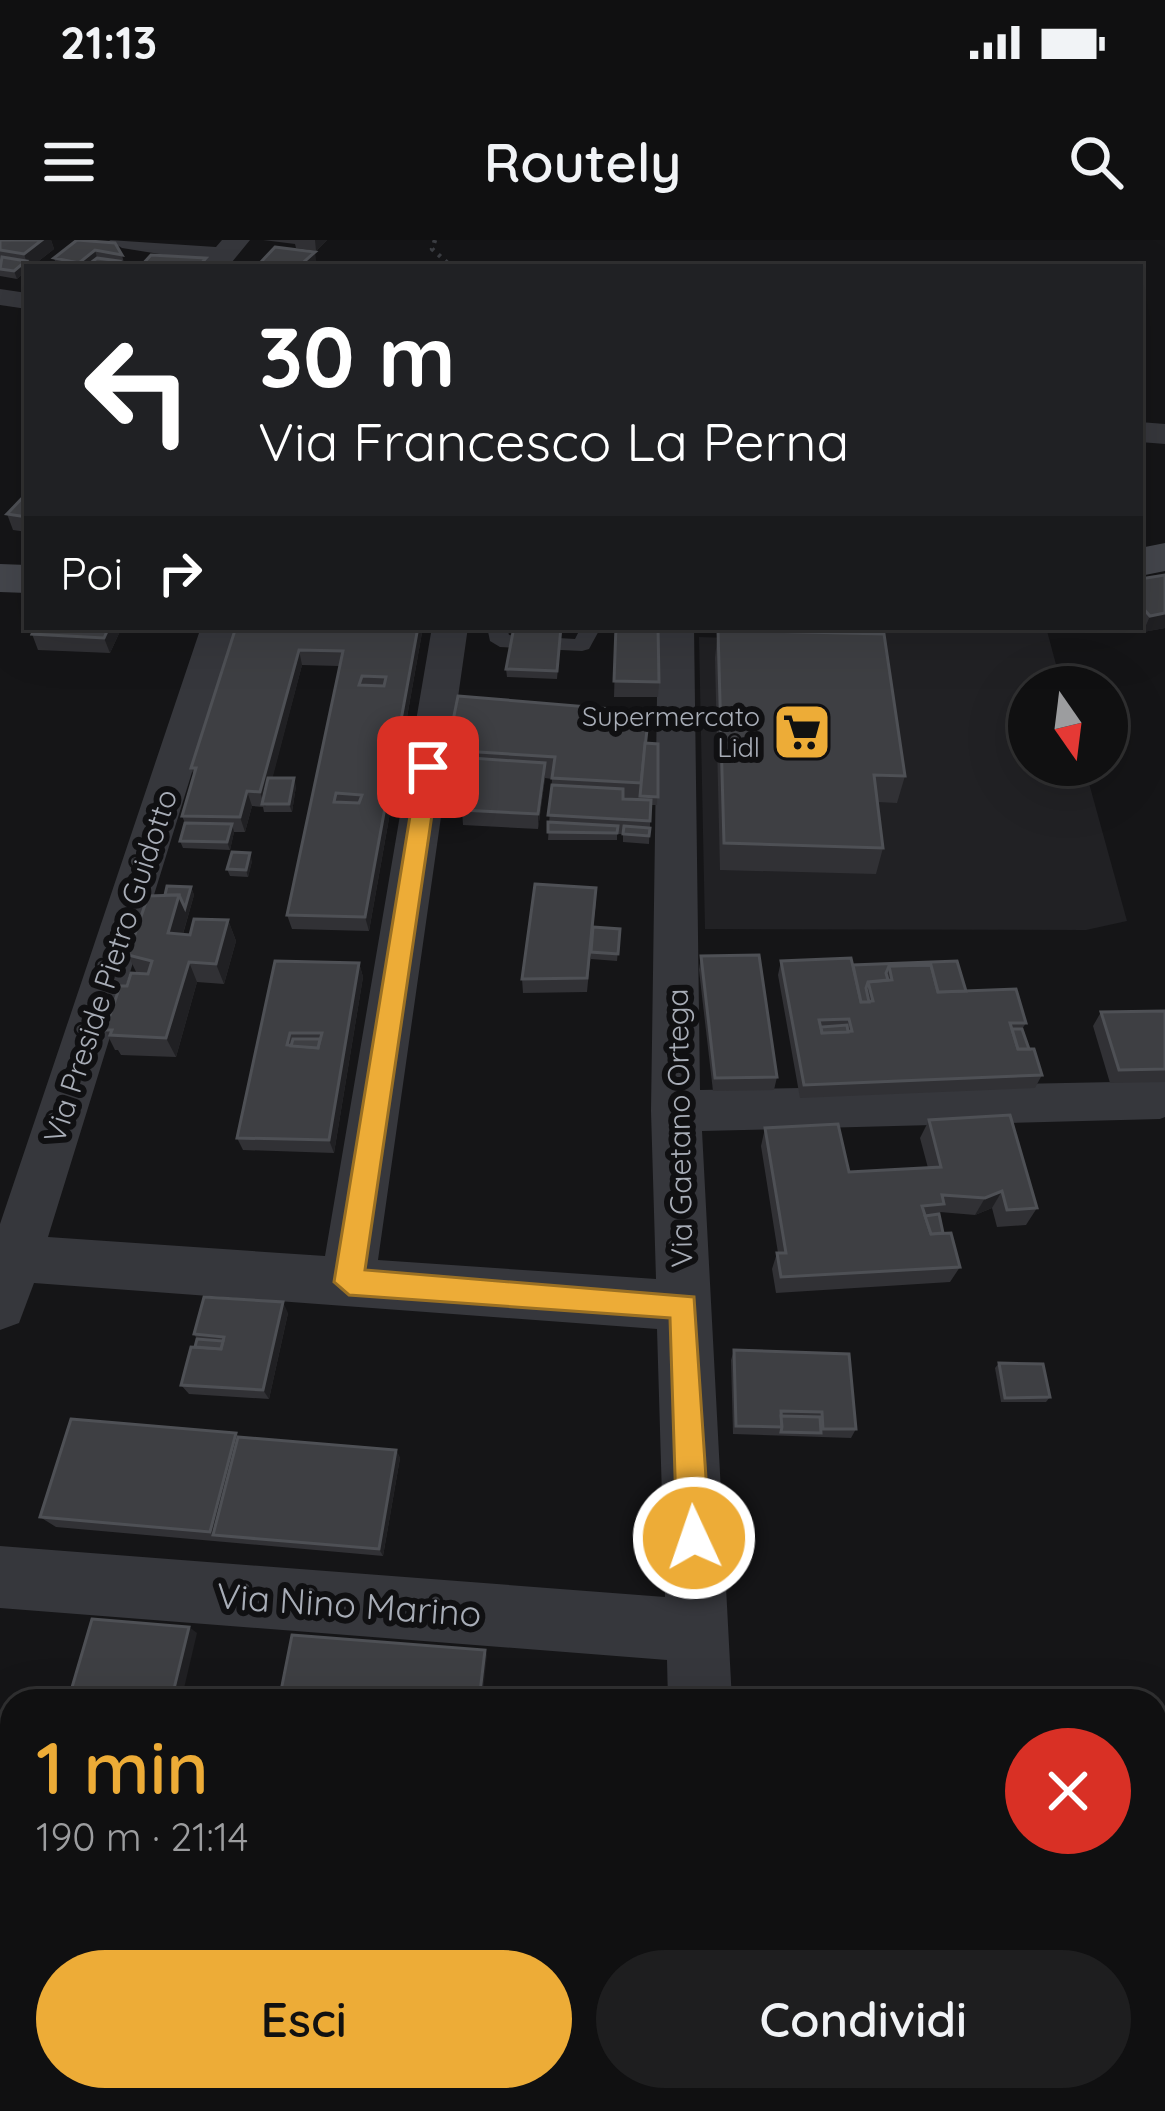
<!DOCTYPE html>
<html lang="it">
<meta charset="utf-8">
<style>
body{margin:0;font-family:Quicksand,sans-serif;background:#1e1e1f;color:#f1f3f6;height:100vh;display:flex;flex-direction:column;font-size:45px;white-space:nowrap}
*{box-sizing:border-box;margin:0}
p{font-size:39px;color:#9c9d9f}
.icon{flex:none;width:66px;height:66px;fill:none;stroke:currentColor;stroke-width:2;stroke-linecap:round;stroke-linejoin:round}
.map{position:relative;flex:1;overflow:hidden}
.panel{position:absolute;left:0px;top:1449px;width:1167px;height:423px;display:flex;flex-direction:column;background:#101011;border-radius:36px 36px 0 0;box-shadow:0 12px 48px #0002,0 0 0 3px #303031}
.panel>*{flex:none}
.hud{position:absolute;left:24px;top:24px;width:1119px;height:366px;border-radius:0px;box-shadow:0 12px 48px #0002,0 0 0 3px #303031;background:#202124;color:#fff;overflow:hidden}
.needle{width:78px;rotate:166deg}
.tools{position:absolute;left:1008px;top:426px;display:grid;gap:24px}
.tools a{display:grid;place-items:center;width:120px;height:120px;border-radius:50%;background:#101011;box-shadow:0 12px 48px #0002,0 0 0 3px #303031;font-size:60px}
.pin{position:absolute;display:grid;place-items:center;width:102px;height:102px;color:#fff;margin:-51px;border-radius:24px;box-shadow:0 6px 18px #0006}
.me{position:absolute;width:132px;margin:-66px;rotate:357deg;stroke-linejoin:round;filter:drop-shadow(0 0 9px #0008)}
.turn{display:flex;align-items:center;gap:42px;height:252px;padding:0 36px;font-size:54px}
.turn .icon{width:156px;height:156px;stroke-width:2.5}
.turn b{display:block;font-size:84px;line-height:102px}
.then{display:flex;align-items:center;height:114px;padding:0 36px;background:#0003;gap:24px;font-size:45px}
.round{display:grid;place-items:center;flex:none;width:126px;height:126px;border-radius:63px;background:#1e1e1f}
.headline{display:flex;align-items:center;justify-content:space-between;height:204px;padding:0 36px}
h1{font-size:72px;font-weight:600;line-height:90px;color:#edac37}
.button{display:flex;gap:24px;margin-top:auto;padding:24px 36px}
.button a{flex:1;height:138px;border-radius:72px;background:#edac37;color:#111;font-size:48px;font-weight:600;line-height:138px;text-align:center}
.button a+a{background:#1e1e1f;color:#f1f3f6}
.status{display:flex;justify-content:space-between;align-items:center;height:84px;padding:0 60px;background:#101011;direction:ltr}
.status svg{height:33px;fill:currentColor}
header{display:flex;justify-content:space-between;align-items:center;height:156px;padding:0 36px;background:#101011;font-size:54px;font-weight:600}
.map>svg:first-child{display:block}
</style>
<div class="status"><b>21:13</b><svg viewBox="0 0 49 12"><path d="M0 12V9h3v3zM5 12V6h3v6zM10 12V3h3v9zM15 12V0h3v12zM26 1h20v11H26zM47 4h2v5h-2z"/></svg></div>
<header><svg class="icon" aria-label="menu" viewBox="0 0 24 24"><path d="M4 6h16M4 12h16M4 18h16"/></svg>Routely<svg class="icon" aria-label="search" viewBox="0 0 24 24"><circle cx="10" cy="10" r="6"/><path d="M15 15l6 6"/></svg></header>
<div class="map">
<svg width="1165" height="1871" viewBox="0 0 1165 1871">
<rect width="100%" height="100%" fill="#151517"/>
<path fill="#212124" d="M912,387H1046L1062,447H1029V525H1084L1127,681L1086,690L705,689L699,397L826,401Z"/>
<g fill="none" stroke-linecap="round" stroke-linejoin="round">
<path stroke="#3c3e43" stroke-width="4.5" stroke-dasharray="3 6" stroke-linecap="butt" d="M435,0L432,9L452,27"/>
<path fill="#36373c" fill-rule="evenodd" d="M487,387H507L509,395L575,399L581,387H601L589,409L582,411L500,407L490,401Z"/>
<g fill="#36373c" fill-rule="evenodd">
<path d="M109,0L216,7L222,0H250L232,22L222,24L122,8Z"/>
<path d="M0,49L27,53V69L0,65Z"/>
<path d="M1140,182L1165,184V204L1140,202Z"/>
<path d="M201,387H237L48,997L325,1016L432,387H468L378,1020L656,1039L651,871L658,387H694L700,850L1165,841V877L1160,879L702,891L732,1461H668L667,1420L0,1368V1306L665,1357L657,1089L34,1043L19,1083L0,1090V984Z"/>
<path d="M0,1726L12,1727V1799L0,1798Z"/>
<path d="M676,1860H752L753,1871H677Z"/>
</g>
<g fill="#44464c" fill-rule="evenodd">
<path d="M1165,303V331L1140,336V308Z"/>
<path d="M0,324L27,325V353L0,352Z"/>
</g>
</g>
<g fill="#313135">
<path d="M0,0H51L54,9L31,27H27V30L17,39L0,36Z"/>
<path d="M77,0L122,15L125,27H57L54,18Z"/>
<path d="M263,0H327L316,11L296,8L295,4Z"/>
<path d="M27,253V292L13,290L7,274Z"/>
<path d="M1140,339L1165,388L1143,392L1139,387Z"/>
<path d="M35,387H122L110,413L38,410L32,394Z"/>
<path d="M236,387H423L369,691L292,689L287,675L339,426L302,425L272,538L296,546L292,572H264L263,567L252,566L245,592H234L230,610L183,608L180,601L185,583L182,576L194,536L191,528Z"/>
<path d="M616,387L659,442L658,457H614Z"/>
<path d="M718,390L905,536L897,563L878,562L883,608L876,634L720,630L715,418Z"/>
<path d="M561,395L557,439L507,437L506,429Z"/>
<path d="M658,504L657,565H651L649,604L623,602V594H617V600H548L552,539L545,538L538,589L463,585L462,570L468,533L449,532L447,510Z"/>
<path d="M252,621L248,637L230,636L227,629Z"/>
<path d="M191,647L194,655L183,694L190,695L228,680L236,701L224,744L197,742L176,817L121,815L118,810H115L105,790L127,746L137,734L128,715L165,655Z"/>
<path d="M596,662L593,687L620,689L617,721L591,719V711L587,752L523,753L522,739Z"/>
<path d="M701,716L777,837L774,850L713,851L699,730Z"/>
<path d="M275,721L359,723L363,737L334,913L243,910L237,898Z"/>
<path d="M781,721L853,725L957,721L966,751L1026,783L1022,789L1029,809L1042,835L1035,848L800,858L778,735Z"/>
<path d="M1165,771V842L1110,843L1093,786L1101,772Z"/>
<path d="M929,880L1037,968L1026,985L997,987L992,968L975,975L940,972L939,974L943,993L960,1027L950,1042L776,1053L772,1029L777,1013H778L761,906L765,888L849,932L928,928L920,898Z"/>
<path d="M288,1073L269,1159L189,1154L181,1145L197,1099L194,1094Z"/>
<path d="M734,1110L856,1189L851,1198L733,1194L731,1120Z"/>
<path d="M999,1123L1050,1157L1046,1162H1001L995,1128Z"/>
<path d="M238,1197L396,1210L400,1218L383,1316L56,1287L40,1277Z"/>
<path d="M0,1808L12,1809V1860H310L308,1871H0Z"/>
<path d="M438,1860H451L528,1871H433Z"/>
</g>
<g fill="#202023">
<path d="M42,0H51L54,9L31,27H28L24,14Z"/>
<path d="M315,0H327L316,11Z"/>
<path d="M95,10L99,25L97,27H80L79,23Z"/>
<path d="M315,12L317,27H298Z"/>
<path d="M26,21L27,30L17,39L14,31Z"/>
<path d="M1165,373V388L1143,392L1150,376Z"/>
<path d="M109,387H122L110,413L104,398Z"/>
<path d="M418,387H423L369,691L365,677Z"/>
<path d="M299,410L302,425L265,567L260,552Z"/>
<path d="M545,523V538L538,589V574Z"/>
<path d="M294,538L296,546L292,572L289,564Z"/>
<path d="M247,551L252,566L245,592L240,577Z"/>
<path d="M232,584L234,592L230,610L227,602Z"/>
<path d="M250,613L252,621L248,637L246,630Z"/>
<path d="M191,647L194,655L177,714L168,693L179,655Z"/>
<path d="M228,680L236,701L224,744L216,724Z"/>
<path d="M189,722L197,742L176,817L166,798Z"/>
<path d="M359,723L363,737L334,913L329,900Z"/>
<path d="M1002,951L992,968L975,975L985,958Z"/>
<path d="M283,1062L288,1073L269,1159L263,1150Z"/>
<path d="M236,1193L245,1205L213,1295L210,1292Z"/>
<path d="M396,1210L400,1218L383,1316L379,1309Z"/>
<path d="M189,1387L197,1393L181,1461H171Z"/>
<path d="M485,1410L487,1415L482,1461H479Z"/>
<path d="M12,1638V1686L0,1687V1681Z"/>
<path d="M304,1860H310L308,1871H302Z"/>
</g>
<g fill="#3e3f43" stroke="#4e5055" stroke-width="3" fill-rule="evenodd">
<path d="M0,0H42L24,14L0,10Z"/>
<path d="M77,0L115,3L122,15L95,10L79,23L54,18Z"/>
<path d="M275,7L315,12L298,27L260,23Z"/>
<path d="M151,15L206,18L198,27H140Z"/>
<path d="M2,17L26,21L14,31L0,29Z"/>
<path d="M97,18L119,21L112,27H85Z"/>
<path d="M27,253V277L7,274Z"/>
<path d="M1165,335V373L1150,376L1140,365V339Z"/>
<path d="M35,387H109L104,398L32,394Z"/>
<path d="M236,387H418L365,677L287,675L343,411L299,410L260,552L247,551L240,577L182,576L196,528H191ZM362,436L386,437L384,446L359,445ZM336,553L362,555L359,563L334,562Z"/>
<path d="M514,387H561L557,431L506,429Z"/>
<path d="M616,387H658L659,442L614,441Z"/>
<path d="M718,390L884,394L905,536L874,535L883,608L724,603Z"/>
<path d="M458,456L649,472L641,543L552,538L555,517L447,510Z"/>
<path d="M645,503L658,504V557L640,556Z"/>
<path d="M471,518L545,523L538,574L462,570Z"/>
<path d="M268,538H294L289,564H262Z"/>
<path d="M552,545L623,549V559L651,560L650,581L548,575Z"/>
<path d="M548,582L618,586L617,593L548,592Z"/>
<path d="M185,583L232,584L227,602L180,601Z"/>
<path d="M624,586L650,588L649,596L623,594Z"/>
<path d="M232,612L250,613L246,630L227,629Z"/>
<path d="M535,644L596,648L587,738L522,739Z"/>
<path d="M167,646L191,647L185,668L179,655H165Z"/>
<path d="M179,655L168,693L190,695L194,679L228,680L216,724L189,722L166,798L110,795L112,790H105L120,746H127L131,733L148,734L152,721L128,715L148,656Z"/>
<path d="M593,687L620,689L618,714L591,712Z"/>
<path d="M759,715L777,837L715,838L701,716Z"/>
<path d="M851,718L861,762L873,761L868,742L892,740L889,726L931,725L938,752L1016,749L1026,783H1010L1018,809H1034L1042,835L804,845L781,721ZM849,779L852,791L822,793L819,780Z"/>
<path d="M275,721L359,723L329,900L237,898ZM290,793H322L318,808L287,805Z"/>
<path d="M957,721L966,751L938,752L931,725L889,726L886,733L888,740L868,742L866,748L869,762H861L853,725Z"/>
<path d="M1165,771V829L1119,830L1101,772Z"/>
<path d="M847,785L848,792L822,793L821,787Z"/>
<path d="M1012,789H1022L1029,809H1018Z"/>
<path d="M293,799H320L318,808L291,806Z"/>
<path d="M1010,875L1037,968L1007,970L1002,951L985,958L942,955L944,964L922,966L931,994L951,993L960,1027L781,1037L777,1013H786L765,888L838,884L849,932L941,927L929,880Z"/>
<path d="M939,974L943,993L931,994L925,976Z"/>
<path d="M204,1057L283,1062L263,1150L181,1145L191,1107L221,1109L224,1097L194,1094Z"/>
<path d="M197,1099L223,1101L221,1109L195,1107Z"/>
<path d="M734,1110L849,1114L856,1189H823L822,1172L781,1171L782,1187L736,1186Z"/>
<path d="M999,1123L1043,1124L1050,1157L1005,1158Z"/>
<path d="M781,1176L820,1177L821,1193L781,1192L782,1187Z"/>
<path d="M71,1179L236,1193L210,1292L40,1277Z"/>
<path d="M238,1197L396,1210L379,1309L213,1295Z"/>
<path d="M92,1379L189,1387L171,1461H68Z"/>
<path d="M292,1395L485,1410L479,1461H279Z"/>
<path d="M0,1554L12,1555V1638L0,1681Z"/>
<path d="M0,1816L12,1817V1860H75L73,1871H0Z"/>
<path d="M80,1860H304L302,1871H78Z"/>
<path d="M433,1866L467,1871H433Z"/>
</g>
<path fill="#edac37" stroke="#9a7024" stroke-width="3" d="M428,520L439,527L365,1030L694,1057L710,1298L705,1309L694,1314L682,1309L677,1298L670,1078L349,1055L334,1042L418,527Z"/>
<defs>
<g id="supermarket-square" transform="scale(3)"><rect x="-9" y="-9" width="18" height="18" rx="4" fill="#edac37" stroke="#101012"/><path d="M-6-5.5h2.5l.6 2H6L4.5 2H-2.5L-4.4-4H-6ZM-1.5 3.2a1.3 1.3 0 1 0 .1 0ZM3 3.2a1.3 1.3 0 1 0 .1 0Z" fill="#111"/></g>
</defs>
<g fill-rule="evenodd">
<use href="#supermarket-square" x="802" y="492"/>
</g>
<g text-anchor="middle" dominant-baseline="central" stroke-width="12" stroke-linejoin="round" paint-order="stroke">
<g font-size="27" fill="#a8adb7" stroke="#101012" text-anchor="end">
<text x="760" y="476">Supermercato<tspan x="760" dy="31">Lidl</tspan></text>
</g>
<g font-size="30" fill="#a8adb7" stroke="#101012">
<text transform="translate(110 726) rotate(-72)">Via Preside Pietro Guidotto</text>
<text transform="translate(679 888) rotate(-91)">Via Gaetano Ortega</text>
</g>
<g font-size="36" fill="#a8adb7" stroke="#101012">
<text transform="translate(349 1364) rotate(4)">Via Nino Marino</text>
</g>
</g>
</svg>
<div class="tools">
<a><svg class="needle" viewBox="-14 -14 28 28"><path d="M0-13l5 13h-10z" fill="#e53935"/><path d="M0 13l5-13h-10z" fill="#9c9d9f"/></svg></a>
</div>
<div class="pin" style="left:428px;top:527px;background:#d93025"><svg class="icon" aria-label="arrive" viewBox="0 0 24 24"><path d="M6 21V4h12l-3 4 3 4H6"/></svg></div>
<svg class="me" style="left:694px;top:1298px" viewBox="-20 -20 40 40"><circle r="17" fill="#edac37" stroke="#fff" stroke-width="3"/><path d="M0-11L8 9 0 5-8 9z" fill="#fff"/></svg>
<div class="hud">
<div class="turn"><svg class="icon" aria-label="left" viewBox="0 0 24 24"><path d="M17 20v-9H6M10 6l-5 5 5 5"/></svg><div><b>30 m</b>Via Francesco La Perna</div></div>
<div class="then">Poi<svg class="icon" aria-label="right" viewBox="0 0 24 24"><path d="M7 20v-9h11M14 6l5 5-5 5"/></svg></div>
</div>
<section class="panel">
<div class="headline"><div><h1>1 min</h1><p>190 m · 21:14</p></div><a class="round" style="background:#d93025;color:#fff"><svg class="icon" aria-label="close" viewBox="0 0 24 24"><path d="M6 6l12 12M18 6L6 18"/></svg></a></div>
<div class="button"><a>Esci</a><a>Condividi</a></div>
</section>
</div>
